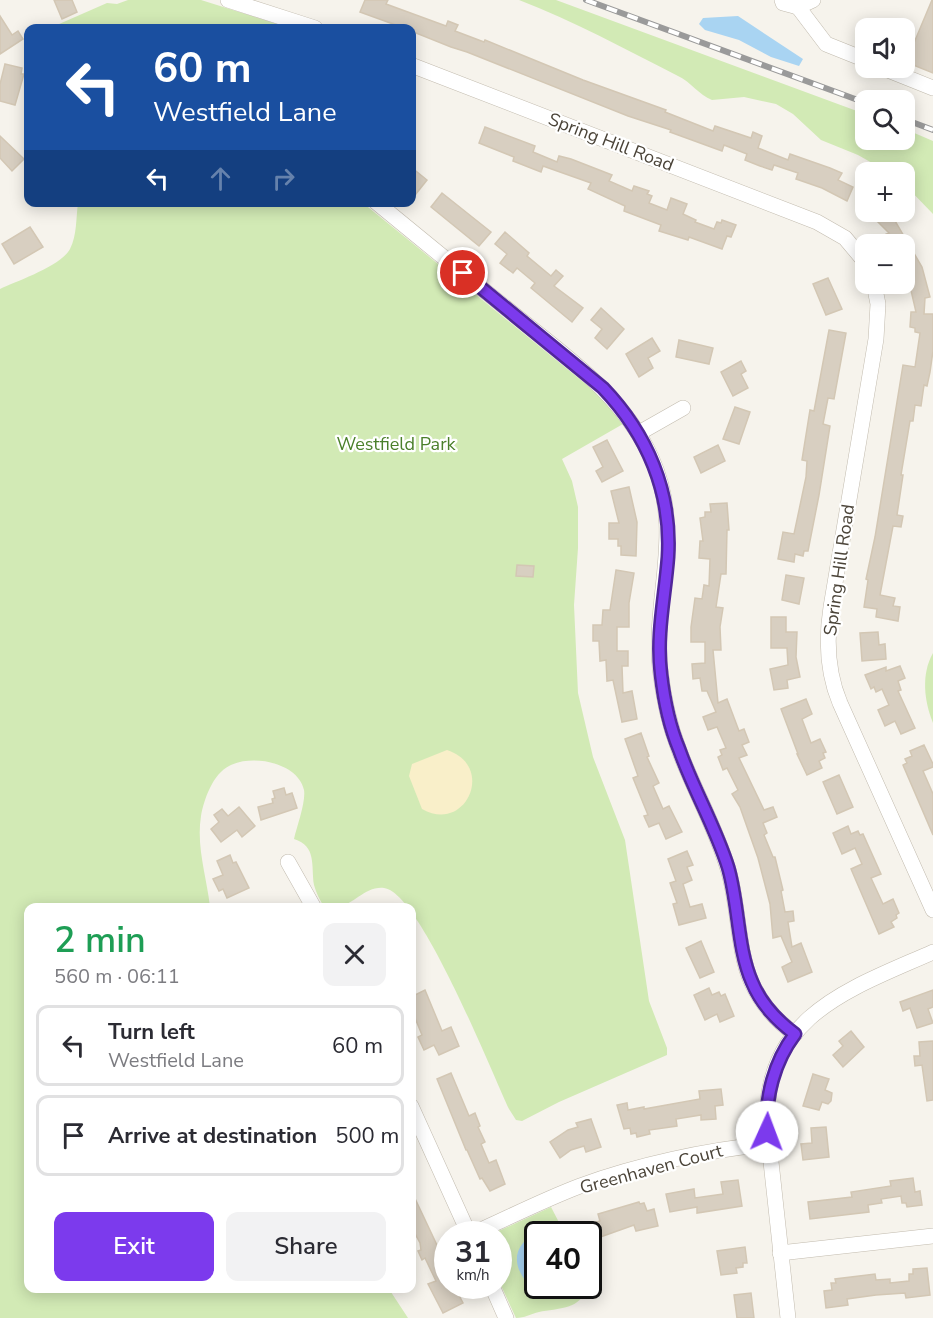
<!DOCTYPE html>
<meta charset="utf-8">
<style>
body{margin:0;font-family:"Nunito Sans",sans-serif;background:#f2f2f3;color:#2b2b33;height:100vh;display:flex;flex-direction:column;font-size:22px;white-space:nowrap}
*{box-sizing:border-box;margin:0}
p{font-size:20px;color:#7c7c81}
.icon{flex:none;width:33px;height:33px;fill:none;stroke:currentColor;stroke-width:2;stroke-linecap:round;stroke-linejoin:round}
.map{position:relative;flex:1;overflow:hidden}
.drawer{position:absolute;left:24px;top:903px;width:392px;height:390px;display:flex;flex-direction:column;background:#fff;border-radius:12px;box-shadow:0 3px 15px #0003}
.drawer>*{flex:none}
.top-card{position:absolute;left:24px;top:24px;width:392px;height:183px;border-radius:12px;box-shadow:0 3px 15px #0003;background:#1a4fa0;color:#fff;overflow:hidden}
.fabs{position:absolute;left:855px;top:18px;display:grid;gap:12px}
.fabs a{display:grid;place-items:center;width:60px;height:60px;border-radius:12px;background:#fff;box-shadow:0 3px 15px #0003;font-size:30px}
.speed{position:absolute;left:434px;top:1221px;display:flex;gap:12px;font-size:30px;font-weight:700;text-align:center}
.speed>*{display:grid;place-content:center;width:78px;height:78px;border-radius:50%;background:#fff;box-shadow:0 3px 15px #0003;line-height:1}
.speed small{font-size:15px;font-weight:400}
.speed .limit{border:3px solid #111;border-radius:9px;background:#fff;color:#111}
.pin{position:absolute;display:grid;place-items:center;width:51px;height:51px;color:#fff;margin:-26px;border:3px solid #fff;border-radius:50%;box-shadow:0 2px 6px #0007}
.me{position:absolute;width:66px;margin:-33px;rotate:2deg;stroke-linejoin:round;filter:drop-shadow(0 0 4px #0008)}
.turn{display:flex;align-items:center;gap:21px;height:126px;padding:0 30px;font-size:27px}
.turn .icon{width:78px;height:78px;stroke-width:2.5}
.turn b{display:block;font-size:42px;line-height:51px}
.lanes{display:flex;align-items:center;height:57px;padding:0 30px;background:#0003;justify-content:center;gap:30px;direction:ltr}
.lanes .off{opacity:.35}
.round{display:grid;place-items:center;flex:none;width:63px;height:63px;border-radius:12px;background:#f2f2f3}
.headline{display:flex;align-items:center;justify-content:space-between;height:102px;padding:0 30px}
h1{font-size:36px;font-weight:600;line-height:45px;color:#1e9e55}
.primary-button{display:flex;gap:12px;margin-top:auto;padding:12px 30px}
.primary-button a{flex:1;height:69px;border-radius:12px;background:#7c3aed;color:#fff;font-size:24px;font-weight:600;line-height:69px;text-align:center}
.primary-button a+a{background:#f2f2f3;color:#2b2b33}
ul{padding:0;list-style:none}
li{display:flex;align-items:center;gap:18px;height:81px;margin:0 12px 9px;padding:0 18px;border:3px solid #e1e1e2;border-radius:12px}
li div{flex:1}
li b{display:block;font-size:22px}
li em{font-style:normal}
.map>svg:first-child{display:block}
</style>
<div class="map">
<svg width="933" height="1318" viewBox="0 0 933 1318">
<rect width="100%" height="100%" fill="#f6f3ec"/>
<g fill="#d2eab5">
<path d="M128,0H201L290,28H50L107,3L117,4Z"/>
<path d="M519,0H556L865,114L866,140H904L905,129L933,141V214L905,185L904,172H888L858,155L821,140L793,114L776,104L744,97L712,100C699,95 691,82 678,76C625,49 574,21 519,0Z"/>
<path d="M78,203H363L587,385L608,404L623,424L562,459L572,481L578,507V548L574,605L578,693L593,757L625,840L649,1001L667,1048V1055L559,1102L522,1121L516,1120L509,1109C491,1071 420,892 384,888C365,886 354,905 338,907C334,908 328,907 324,907C320,900 316,893 314,885C311,866 317,846 294,839C297,826 306,802 304,790C298,762 251,754 229,766C213,774 204,799 201,816C196,847 207,878 210,907L28,908V1288L389,1289L408,1318H0V289C17,281 61,266 70,249C77,236 76,217 78,203Z"/>
<path d="M933,653V723C924,701 921,674 933,653Z"/>
<path d="M551,1207L565,1234H537V1286H585C584,1310 557,1308 539,1312C531,1314 524,1318 516,1318L498,1279V1234H492Z"/>
</g>
<path fill="#f9efc9" d="M447,750C496,766 466,834 422,809L409,776L412,764Z"/>
<g fill="#a9d4f2">
<path d="M738,16L803,59L799,66L771,57L739,40L705,30L699,24L703,18Z"/>
<path d="M542,1230L554,1234H537V1286H576L574,1292C547,1316 481,1256 542,1230Z"/>
</g>
<g fill="#d8cfc1" stroke="#d3c7b4" stroke-width="1.5">
<path d="M54,0H72L77,12L62,19Z"/>
<path d="M365,0H388L386,4L446,26L448,21L458,25L455,31L484,42L485,40L583,80L666,110L665,112L713,131L715,126L751,138L753,132L762,136L758,148L788,160L790,154L830,168L842,173L838,180L853,187L847,201L822,188L796,179L798,173L774,165L772,170L760,166L745,160L747,154L724,145L722,151L670,132L671,130L628,116L467,52L451,47L411,31V28H404L360,12Z"/>
<path d="M932,0H933V73L906,62Z"/>
<path d="M0,16L12,35L18,31L23,39L0,54Z"/>
<path d="M5,64L22,68L21,74H24L15,105L0,101V84Z"/>
<path d="M485,127L535,146L533,152L557,162L559,156L571,159L612,175L609,181L632,191L634,186L649,191L647,194L652,196L649,203L667,210L671,198L687,204L683,214L696,220L695,222L714,229L717,222L721,223L722,220L736,225L731,237L727,236L722,249L689,237L688,240L659,231L661,225L624,211L625,206L588,189L591,183L543,166L541,172L513,161L514,157L479,143Z"/>
<path d="M0,136L24,159L12,171L0,158Z"/>
<path d="M411,167L427,180L411,200Z"/>
<path d="M442,193L491,232L479,246L431,207Z"/>
<path d="M868,212H889L891,214L922,267L930,297L925,298L924,314H933V351L930,372L927,386L924,385L921,406L915,405L913,421H910L901,475H903L897,515L903,516L901,527L893,526L880,595L895,598L893,606L900,607L898,621L876,617L877,609L864,607L868,580L866,579L875,537L903,365L915,367L920,333L915,332V328L910,327L911,312H916L904,260V244H890L884,235L889,233Z"/>
<path d="M30,227L43,247L14,264L2,244Z"/>
<path d="M505,232L529,253L527,256L551,276L556,270L563,276L554,286L583,308L572,322L531,288L535,283L517,268L513,273L500,263L507,254L495,244Z"/>
<path d="M828,278L842,309L826,315L813,284Z"/>
<path d="M601,308L624,329L607,349L595,338L602,329L591,320Z"/>
<path d="M829,330L846,333L834,399L828,398L823,424L830,426L819,495L808,551H804L803,556L795,554L794,562L778,559L783,532L794,534L806,477L807,461L802,460L810,410L814,411Z"/>
<path d="M652,338L660,351L648,358L653,368L639,377L626,354Z"/>
<path d="M679,340L713,348L709,364L676,357Z"/>
<path d="M741,361L746,371L741,374L748,388L733,396L721,372Z"/>
<path d="M735,407L750,412L739,444L723,439Z"/>
<path d="M607,440L623,471L602,482L596,471L603,467L593,447Z"/>
<path d="M718,445L725,461L701,473L694,457Z"/>
<path d="M629,487L637,522L636,556L621,555V546H618V539H609V523H619L611,491Z"/>
<path d="M727,503L729,530H727L726,574H721L716,607L723,608L720,627L721,650H713L718,703L727,699L739,731L744,729L749,742L742,745L747,755L739,758L764,810L773,807L777,817L763,823L767,833L764,835L773,857H775L783,890L781,891L785,912L793,911L794,921L788,922L792,947L801,943L812,972L788,982L782,967L792,962L781,936L773,938L770,904L758,858L740,807L732,794L738,790L727,768L723,770L718,757L722,755L720,750L726,748L717,727L708,730L703,717L716,712L707,691H702L700,678L693,679L692,664L705,663V642H691V627L695,598L702,599L704,585L709,586L710,559L699,558L700,541H703L700,518L705,517V512H711L710,504Z"/>
<path d="M517,565L534,566L533,577L516,576Z"/>
<path d="M616,570L634,573L629,603V627H617V651H628V666H622L623,693L632,691L637,719L622,722L613,680L607,681L606,660L600,661L599,641H593V625H602L603,610H610Z"/>
<path d="M786,575L804,578L799,604L782,600Z"/>
<path d="M771,617H786V632H797L796,657L800,677L787,680L788,688L774,690L770,669L788,665L787,648H771Z"/>
<path d="M878,632L879,645L885,644L886,659L862,661L860,633Z"/>
<path d="M900,666L905,678L898,681L901,690L898,691L915,728L901,734L895,721L885,726L878,710L889,705L882,689L876,692L874,687L871,689L865,675L886,667V671Z"/>
<path d="M806,699L812,714L802,719L811,743L820,739L826,752L823,753L825,758L819,761L822,768L807,775L797,754H798L781,709Z"/>
<path d="M641,733L649,756L647,757L659,783L653,786L663,809L669,806L682,832L666,839L659,823L649,827L644,816L648,815L633,778L638,776L625,739Z"/>
<path d="M924,745L933,764V767L923,771L933,794V835L903,765L907,763L905,759L912,756L910,751Z"/>
<path d="M839,775L853,807L837,814L823,782Z"/>
<path d="M284,788L286,795L292,793L297,808L261,820L258,807L273,803L272,799L275,798L273,791Z"/>
<path d="M239,807L255,826L242,837L237,830L221,842L211,829L219,822L214,815L222,809L228,816Z"/>
<path d="M848,826L851,834L858,831L860,835L863,834L881,874L871,878L883,904L893,899L899,913L896,915L897,918L891,922L894,927L879,934L851,869L862,864L855,848L842,854L833,833Z"/>
<path d="M687,851L693,865L687,867L692,880L683,884L690,907L702,904L706,918L679,925L673,904L677,903L670,883L676,881L668,859Z"/>
<path d="M230,855L233,863L236,862L249,888L227,898L223,889L219,891L213,879L223,875L217,861Z"/>
<path d="M701,941L714,972L700,978L686,948Z"/>
<path d="M709,988L712,995L719,992L721,996L725,994L734,1016L720,1022L717,1014L705,1020L694,995Z"/>
<path d="M425,990L442,1031L451,1027L459,1046L439,1055L434,1045L424,1050L418,1037L422,1035L411,1008V997Z"/>
<path d="M933,990V1007L928,1009L933,1023L917,1028L910,1008L903,1011L900,1002Z"/>
<path d="M851,1031L864,1047L843,1067L833,1055L843,1046L839,1041Z"/>
<path d="M933,1041V1100L927,1101L922,1065L915,1066L914,1056H920L919,1042Z"/>
<path d="M451,1073L469,1116L475,1113L480,1126L478,1127L485,1142L481,1144L489,1163L496,1160L505,1184L490,1191L482,1178L480,1179L467,1150H466L437,1079Z"/>
<path d="M813,1074L829,1079L825,1090L832,1093L831,1101L828,1104L822,1102L819,1110L803,1106Z"/>
<path d="M721,1089L723,1105L715,1106L716,1119L701,1120V1115L676,1119L677,1126L649,1130L650,1134L637,1137L636,1133L631,1134L630,1128L624,1129L617,1105L627,1103L628,1110L644,1107V1109L700,1099L699,1091Z"/>
<path d="M591,1119L601,1147L586,1152L584,1146L571,1150L560,1158L550,1142L568,1130L578,1127L576,1123Z"/>
<path d="M826,1127L829,1157L803,1160L801,1144L812,1143L811,1128Z"/>
<path d="M913,1178L915,1192L920,1191L922,1205L907,1207L906,1203H902L901,1196L881,1199L882,1203L868,1205L869,1212L810,1219L808,1202L852,1197L851,1192L891,1186L890,1181Z"/>
<path d="M738,1180L742,1206L697,1213V1207L670,1212L666,1194L694,1189L695,1198L723,1194L721,1182Z"/>
<path d="M411,1190L443,1258L437,1261L447,1286H454L463,1303L443,1313L428,1284L436,1281L425,1258L422,1260L418,1251L421,1250L420,1243L411,1226Z"/>
<path d="M639,1202L640,1204L644,1203L647,1211L654,1209L658,1226L636,1231L634,1225L592,1240L587,1225L600,1221L598,1214Z"/>
<path d="M745,1247L747,1263H743V1267L736,1268L737,1273L721,1275L717,1251Z"/>
<path d="M927,1268L930,1295L906,1298L905,1293L876,1295L847,1299L848,1305L826,1308L824,1291L832,1290L831,1283H836L835,1279L875,1274L876,1280L890,1279V1283L909,1281V1274H913V1269Z"/>
<path d="M751,1293L754,1318H737L734,1295Z"/>
</g>
<g fill="none" stroke-linecap="round" stroke-linejoin="round">
<g stroke="#c2bbae" stroke-width="16">
<g id="minor">
<path d="M228,0L315,28"/>
<path d="M782,0L783,3L798,7"/>
<path d="M813,0L798,7L826,44L866,60"/>
<path d="M411,65L817,222L845,238L866,263"/>
<path d="M883,68L933,88"/>
<path d="M376,202C421,239 466,276 511,312C564,355 622,394 651,457C685,531 653,594 660,668C663,696 669,724 679,750C694,790 716,828 728,869C739,905 737,948 751,981C761,1004 775,1020 795,1034"/>
<path d="M874,284L878,304L876,339L831,607C826,639 827,672 840,703L933,910"/>
<path d="M639,433L683,408"/>
<path d="M288,862L314,908"/>
<path d="M411,1106L469,1234"/>
<path d="M472,1234C508,1218 543,1200 580,1186C637,1165 707,1150 768,1144"/>
<path d="M780,1253L933,1236"/>
<path d="M492,1286L506,1318"/>
<path d="M788,1318L767,1125C764,1015 850,989 933,952"/>
</g>
</g>
<use href="#minor" stroke="#fff" stroke-width="15"/>
<g stroke="#9a9a9a" stroke-width="6">
<g id="rail">
<path d="M586,0L866,103"/>
<path d="M904,119L933,130"/>
</g>
</g>
<use href="#rail" stroke="#fff" stroke-width="4" stroke-dasharray="11" stroke-linecap="butt"/>
</g>
<g fill="none" stroke-linecap="round" stroke-linejoin="round">
<g stroke="#51269a" stroke-width="15">
<path id="route" d="M463,273L603,388C647,434 672,492 668,557C665,597 656,634 661,674C664,700 669,725 679,749C693,789 715,826 728,867C739,904 737,948 752,982C761,1004 776,1020 795,1034C774,1062 765,1097 767,1132"/>
</g>
<use href="#route" stroke="#7c3aed" stroke-width="10"/>
</g>
<g text-anchor="middle" dominant-baseline="central" stroke-width="4.5" stroke-linejoin="round" paint-order="stroke">
<g font-size="18" fill="#4b4439" stroke="#fff">
<text transform="translate(611 142) rotate(21)">Spring Hill Road</text>
<text transform="translate(839 570) rotate(-82)">Spring Hill Road</text>
<text transform="translate(651 1169) rotate(-15)">Greenhaven Court</text>
</g>
<g font-size="18" fill="#4a7f2a" stroke="#fff">
<text x="396" y="444">Westfield Park</text>
</g>
</g>
</svg>
<div class="fabs">
<a><svg class="icon" aria-label="sound" viewBox="0 0 24 24"><path d="M4 9h4l5-4v14l-5-4H4zM17 9q2 3 0 6"/></svg></a>
<a><svg class="icon" aria-label="search" viewBox="0 0 24 24"><circle cx="10" cy="10" r="6"/><path d="M15 15l6 6"/></svg></a>
<a>+</a>
<a>−</a>
</div>
<div class="speed"><div>31<small>km/h</small></div><div class="limit">40</div></div>
<div class="pin" style="left:463px;top:273px;background:#d93025"><svg class="icon" aria-label="arrive" viewBox="0 0 24 24"><path d="M6 21V4h12l-3 4 3 4H6"/></svg></div>
<svg class="me" style="left:767px;top:1132px" viewBox="-20 -20 40 40"><circle r="19" fill="#fff"/><path d="M0-13L10 11 0 6-10 11z" fill="#7c3aed"/></svg>
<div class="top-card">
<div class="turn"><svg class="icon" aria-label="left" viewBox="0 0 24 24"><path d="M17 20v-9H6M10 6l-5 5 5 5"/></svg><div><b>60 m</b>Westfield Lane</div></div>
<div class="lanes"><svg class="icon" aria-label="left" viewBox="0 0 24 24"><path d="M17 20v-9H6M10 6l-5 5 5 5"/></svg><svg class="icon off" aria-label="ahead" viewBox="0 0 24 24"><path d="M12 20V5M6 11l6-6 6 6"/></svg><svg class="icon off" aria-label="right" viewBox="0 0 24 24"><path d="M7 20v-9h11M14 6l5 5-5 5"/></svg></div>
</div>
<section class="drawer">
<div class="headline"><div><h1>2 min</h1><p>560 m · 06:11</p></div><a class="round"><svg class="icon" aria-label="close" viewBox="0 0 24 24"><path d="M6 6l12 12M18 6L6 18"/></svg></a></div>
<ul>
<li><svg class="icon" aria-label="left" viewBox="0 0 24 24"><path d="M17 20v-9H6M10 6l-5 5 5 5"/></svg><div><b>Turn left</b><p>Westfield Lane</p></div><em>60 m</em></li>
<li><svg class="icon" aria-label="arrive" viewBox="0 0 24 24"><path d="M6 21V4h12l-3 4 3 4H6"/></svg><div><b>Arrive at destination</b></div><em>500 m</em></li>
</ul>
<div class="primary-button"><a>Exit</a><a>Share</a></div>
</section>
</div>
